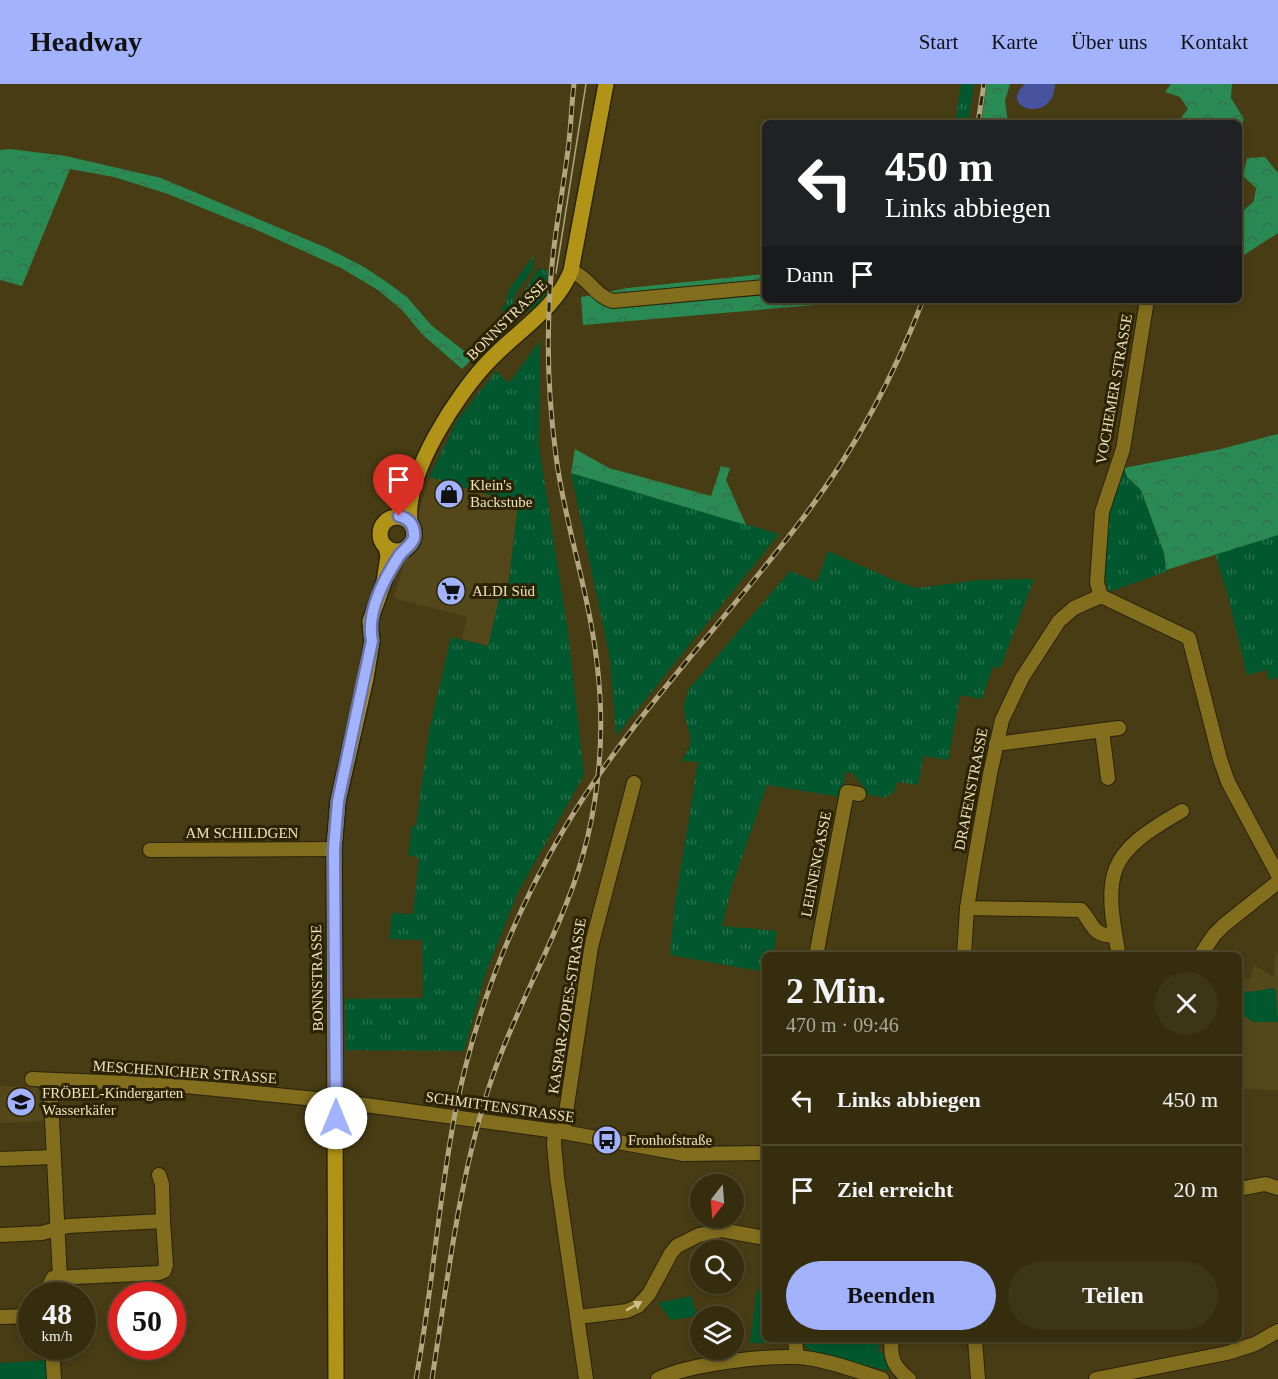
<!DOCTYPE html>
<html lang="de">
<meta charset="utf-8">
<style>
body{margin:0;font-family:"Times New Roman",serif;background:#3d3517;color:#f1f3f6;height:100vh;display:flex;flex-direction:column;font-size:22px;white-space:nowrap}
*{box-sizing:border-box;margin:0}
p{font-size:20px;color:#aaa89e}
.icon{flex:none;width:33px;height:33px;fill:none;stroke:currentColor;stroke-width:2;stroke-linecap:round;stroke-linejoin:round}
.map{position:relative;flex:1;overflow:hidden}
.sheet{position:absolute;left:762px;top:868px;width:480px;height:390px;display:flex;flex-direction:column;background:#352d0e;border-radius:9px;box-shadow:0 3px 9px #0003,0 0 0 2px #4f492e}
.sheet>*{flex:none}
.top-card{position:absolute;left:762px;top:36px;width:480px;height:183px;border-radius:9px;box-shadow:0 3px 9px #0003,0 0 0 2px #4f492e;background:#202124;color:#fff;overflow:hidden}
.needle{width:39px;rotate:197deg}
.fabs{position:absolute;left:690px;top:1090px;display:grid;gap:12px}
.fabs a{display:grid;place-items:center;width:54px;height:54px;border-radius:50%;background:#352d0e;box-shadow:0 3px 9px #0003,0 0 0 2px #4f492e;font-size:30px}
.speed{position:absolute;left:18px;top:1198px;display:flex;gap:12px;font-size:30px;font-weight:700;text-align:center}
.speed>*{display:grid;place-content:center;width:78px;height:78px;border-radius:50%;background:#352d0e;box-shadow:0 3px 9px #0003,0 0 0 2px #4f492e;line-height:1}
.speed small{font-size:15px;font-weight:400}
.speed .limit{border:9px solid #d22;background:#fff;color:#111}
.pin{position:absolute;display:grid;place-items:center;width:51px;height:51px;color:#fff;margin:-62px -26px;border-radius:50% 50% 50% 0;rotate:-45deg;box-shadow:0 0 6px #0007}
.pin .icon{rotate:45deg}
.me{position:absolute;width:66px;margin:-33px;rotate:0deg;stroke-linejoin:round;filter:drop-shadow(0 0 4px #0008)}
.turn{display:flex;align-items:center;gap:21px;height:126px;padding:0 24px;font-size:27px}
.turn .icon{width:78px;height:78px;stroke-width:2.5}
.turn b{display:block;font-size:42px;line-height:51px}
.then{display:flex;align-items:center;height:57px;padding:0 24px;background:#0003;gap:12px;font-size:22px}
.round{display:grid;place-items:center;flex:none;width:63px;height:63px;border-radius:32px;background:#3d3517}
.headline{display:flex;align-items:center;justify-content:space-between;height:102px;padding:0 24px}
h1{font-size:36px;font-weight:700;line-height:45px}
.action{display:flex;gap:12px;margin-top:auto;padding:12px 24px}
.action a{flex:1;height:69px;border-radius:36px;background:#a2b2fd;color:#111;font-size:24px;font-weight:700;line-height:69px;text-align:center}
.action a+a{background:#3d3517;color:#f1f3f6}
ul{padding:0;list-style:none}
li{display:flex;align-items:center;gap:18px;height:90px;padding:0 24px;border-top:2px solid #4f492e}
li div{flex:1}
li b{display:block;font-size:22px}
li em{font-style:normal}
header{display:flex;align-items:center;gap:36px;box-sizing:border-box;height:84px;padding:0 30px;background:#a2b2fd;color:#111}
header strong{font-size:28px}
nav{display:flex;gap:33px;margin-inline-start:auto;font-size:21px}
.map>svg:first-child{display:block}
</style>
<header>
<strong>Headway</strong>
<nav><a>Start</a><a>Karte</a><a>Über uns</a><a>Kontakt</a></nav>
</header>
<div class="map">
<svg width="1278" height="1295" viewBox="0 0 1278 1295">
<defs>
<pattern id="grass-tufts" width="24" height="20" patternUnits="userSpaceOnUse" patternTransform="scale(1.5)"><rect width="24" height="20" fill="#01582e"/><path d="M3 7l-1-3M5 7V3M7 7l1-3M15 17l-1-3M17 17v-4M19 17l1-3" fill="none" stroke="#26704a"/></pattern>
<pattern id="forest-crowns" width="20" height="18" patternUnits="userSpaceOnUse" patternTransform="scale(1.5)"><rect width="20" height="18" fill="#2a8a53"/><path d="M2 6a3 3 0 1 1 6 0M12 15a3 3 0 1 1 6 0" fill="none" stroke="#366e49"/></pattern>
</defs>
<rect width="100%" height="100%" fill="#473c13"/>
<g fill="#54481a">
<path d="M431,393L518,420L508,504L502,503L488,562L462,555L467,533L394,514L427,400Z"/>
<path d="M1278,869V1006L1244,1005L1242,943L1239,942L1242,894L1250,895L1254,881L1274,893V878L1276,870Z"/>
<path d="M0,1002L35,1003L38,1005L43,1024L44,1037L0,1039Z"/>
</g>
<g fill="url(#grass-tufts)">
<path d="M961,0H974L968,39H955Z"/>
<path d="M533,172C537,190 521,197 515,211C511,219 515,227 512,235L509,228L501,227L507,217L508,207Z"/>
<path d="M538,185L548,186L546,213L530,227L524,226L519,221L520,214Z"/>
<path d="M540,257L539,362L568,548L584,691L517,810L485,891L464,967L346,966L345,915L423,914L422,856L389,855L392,829L413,830L419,774L408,771L412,742H416L429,647L451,553L488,562L502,502L508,504L518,420L429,393L458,335L496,287L509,299Z"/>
<path d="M1124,384L1127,393L1141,406L1164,469L1166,486L1168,487L1109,508L1104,491L1105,430Z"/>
<path d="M571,389L779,450L616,652L610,575Z"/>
<path d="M1278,451V594L1269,596L1267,586L1247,591L1227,508L1215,470Z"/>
<path d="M828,467L898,498L917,504L980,496L1034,495L1001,582L999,585L993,582L982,615L960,611L948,676L924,672L918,701L897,698L894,708L885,714L865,710V705L853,689L846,688L841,713L767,701L731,805L722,842L777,847L773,871L765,872V888L670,871L675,820L698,678L681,677C699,654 686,648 684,625C684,619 687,611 689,605L790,487L817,498Z"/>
</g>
<g fill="url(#forest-crowns)">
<path d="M987,0H1010L1005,17L1008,39H981Z"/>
<path d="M1171,0H1232L1231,14L1244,35L1239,45V39H1213L1211,34L1209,39H1177L1188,25L1180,13L1165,8Z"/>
<path d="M10,65L66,72L161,94L327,164L364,183L388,199L407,213L431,241L473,274L462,285L423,251L402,226L378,206L341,184L259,147L168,110L114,93L70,85L22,202L0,196V66Z"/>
<path d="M1265,73L1278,89V149L1239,174V131L1254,117L1256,104L1243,92L1247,74Z"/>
<path d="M765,190V216H874L583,241L581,213L628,204Z"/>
<path d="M1278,350V451L1166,486L1164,469L1141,406L1127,393L1124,384L1221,365Z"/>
<path d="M575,365L609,384L711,412L721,382L730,384L726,396L746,441L571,389Z"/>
</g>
<g fill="#01582e">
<path d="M1274,904L1276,907L1278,938H1253L1241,930L1244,907C1253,909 1264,905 1274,904Z"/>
<path d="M757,1206L765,1207V1256H788L784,1259H750Z"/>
<path d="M691,1212L697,1232L671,1236L658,1219Z"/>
<path d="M801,1256H879V1269H886L889,1287L809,1267Z"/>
<path d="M49,1276L50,1295H0V1279Z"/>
</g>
<path fill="#47539f" d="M1025,0H1055C1054,41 996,25 1025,0Z"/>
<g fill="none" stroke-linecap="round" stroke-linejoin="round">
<g stroke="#2a230b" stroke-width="16">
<g id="minor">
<path d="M571,187C588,193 596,213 613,217L765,203"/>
<path d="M1147,216L1123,365L1102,428L1097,499L1101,512L1189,554L1220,675L1228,698L1278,791"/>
<path d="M1102,647L1108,694"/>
<path d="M996,660L1119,644"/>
<path d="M150,766L334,765"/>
<path d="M967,824L1081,826C1094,840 1090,851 1115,852"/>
<path d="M816,872L847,708L859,710"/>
<path d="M964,872L967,824L975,774L990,690L1002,636L1022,594L1059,537L1074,524L1101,512"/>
<path d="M1119,872C1103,788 1106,770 1182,727"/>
<path d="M1200,872L1214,851L1224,841L1278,798"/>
<path d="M32,995L175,1001L336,1017L563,1048L684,1070L765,1069"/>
<path d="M50,996L60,1194"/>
<path d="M555,1047L554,1060L557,1093L586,1295"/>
<path d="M563,1048L591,863L634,699"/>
<path d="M0,1075L53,1073"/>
<path d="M159,1091L162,1100L163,1137"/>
<path d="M1239,1105L1265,1100L1278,1104"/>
<path d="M0,1151L42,1149L68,1142L163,1137L166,1181L164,1187L159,1189L53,1194L49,1202L50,1212"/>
<path d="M0,1233L32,1232"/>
<path d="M578,1233L627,1227L638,1222L649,1210L671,1169L677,1162L699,1151L722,1146L765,1154"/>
<path d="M795,1256L797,1273"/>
<path d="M892,1256C889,1274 895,1284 909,1295"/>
<path d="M975,1256L978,1295"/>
<path d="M52,1263L54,1295"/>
<path d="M658,1295C690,1280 760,1272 796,1273C822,1274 857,1287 882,1295"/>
<path d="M1096,1295L1227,1269L1255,1260L1278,1247"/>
</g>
</g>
<g stroke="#2a230b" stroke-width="18">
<g id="major">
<circle cx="397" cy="450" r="17"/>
<path d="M410,437C405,390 457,310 489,277C516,248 556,225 571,187L606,0"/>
<path d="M336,1295L334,765L338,717L366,594L372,557L370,537L384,498L388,472L386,463"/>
</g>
</g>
<use href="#minor" stroke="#836e1e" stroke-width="14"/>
<use href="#major" stroke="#b09317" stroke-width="15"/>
<path stroke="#b1a67f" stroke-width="1.5" d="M556,189L586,0"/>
<g stroke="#b1a67f" stroke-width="5">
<g id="rail">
<path d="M978,39L984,0"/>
<path d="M416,1295C432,1209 438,1121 454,1035C473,933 512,834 564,745C632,630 727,536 806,430C855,365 894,292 923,216"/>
<path d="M432,1295C448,1194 459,1091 492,994C512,935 542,881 565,823C584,777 595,730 599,681C604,626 598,569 586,515C576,467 562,420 556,372C548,312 546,252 551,192C554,152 562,113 567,73C571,49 571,24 574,0"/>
</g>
</g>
<use href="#rail" stroke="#2b2303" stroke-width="3" stroke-dasharray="9" stroke-linecap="butt"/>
</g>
<defs><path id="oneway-solid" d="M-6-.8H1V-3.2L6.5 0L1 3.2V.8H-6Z" transform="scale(1.5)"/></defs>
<use fill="#cec08e" href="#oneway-solid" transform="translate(634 1222) rotate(-29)"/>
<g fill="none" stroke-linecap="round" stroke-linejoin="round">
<g stroke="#6974a4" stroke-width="15">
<path id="route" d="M336,1034L334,765L338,717L372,557C366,529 384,495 399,472C404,465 411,462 414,454C415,442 410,435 399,432"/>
</g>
<use href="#route" stroke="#a2b2fd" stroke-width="10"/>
</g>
<defs>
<g id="shop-disc" transform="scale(1.5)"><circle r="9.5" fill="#a2b2fd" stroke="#2b2303"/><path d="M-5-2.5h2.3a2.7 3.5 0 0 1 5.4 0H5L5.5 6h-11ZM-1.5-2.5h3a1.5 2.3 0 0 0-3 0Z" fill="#111"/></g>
<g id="supermarket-disc" transform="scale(1.5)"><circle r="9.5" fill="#a2b2fd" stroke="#2b2303"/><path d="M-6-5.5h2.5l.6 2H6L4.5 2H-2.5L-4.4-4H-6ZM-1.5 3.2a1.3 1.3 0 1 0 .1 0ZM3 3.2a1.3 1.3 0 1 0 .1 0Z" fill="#111"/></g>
<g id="school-disc" transform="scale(1.5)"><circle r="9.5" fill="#a2b2fd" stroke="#2b2303"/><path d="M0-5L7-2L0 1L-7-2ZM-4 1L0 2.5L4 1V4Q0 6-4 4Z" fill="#111"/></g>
<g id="bus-disc" transform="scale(1.5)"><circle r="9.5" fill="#a2b2fd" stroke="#2b2303"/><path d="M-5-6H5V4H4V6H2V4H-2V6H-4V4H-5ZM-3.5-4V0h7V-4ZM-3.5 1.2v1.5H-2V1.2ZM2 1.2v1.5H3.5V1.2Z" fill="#111"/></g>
</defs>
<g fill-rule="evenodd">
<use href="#shop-disc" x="449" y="410"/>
<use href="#supermarket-disc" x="451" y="507"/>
<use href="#school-disc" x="21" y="1018"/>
<use href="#bus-disc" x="607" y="1056"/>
</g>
<g text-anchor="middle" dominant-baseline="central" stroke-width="6" stroke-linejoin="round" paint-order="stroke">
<g font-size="15" fill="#eee3be" stroke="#2b2303">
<text transform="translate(507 236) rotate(-45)">BONNSTRASSE</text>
<text transform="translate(1114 305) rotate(-80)">VOCHEMER STRASSE</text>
<text transform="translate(971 705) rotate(-79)">DRAFENSTRASSE</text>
<text x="242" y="749">AM SCHILDGEN</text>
<text transform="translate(816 780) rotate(-79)">LEHNENGASSE</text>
<text transform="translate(317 894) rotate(-91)">BONNSTRASSE</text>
<text transform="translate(567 922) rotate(-81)">KASPAR-ZOPES-STRASSE</text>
<text transform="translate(185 988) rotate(4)">MESCHENICHER STRASSE</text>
<text transform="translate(500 1023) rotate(8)">SCHMITTENSTRASSE</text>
</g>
<g font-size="15" fill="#eee3be" stroke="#2b2303" text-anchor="start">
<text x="470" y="401">Klein's<tspan x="470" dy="17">Backstube</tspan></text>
<text x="472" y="507">ALDI Süd</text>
<text x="42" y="1009">FRÖBEL-Kindergarten<tspan x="42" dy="17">Wasserkäfer</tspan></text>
<text x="628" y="1056">Fronhofstraße</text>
</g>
</g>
</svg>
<div class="fabs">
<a><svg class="needle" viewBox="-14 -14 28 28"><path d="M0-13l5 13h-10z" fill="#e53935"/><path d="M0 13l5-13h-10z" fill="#aaa89e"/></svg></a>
<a><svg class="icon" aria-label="search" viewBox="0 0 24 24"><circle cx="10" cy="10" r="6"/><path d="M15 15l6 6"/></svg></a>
<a><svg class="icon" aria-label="layers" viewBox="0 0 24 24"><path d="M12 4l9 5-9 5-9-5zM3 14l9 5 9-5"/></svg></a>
</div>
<div class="speed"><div>48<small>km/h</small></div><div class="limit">50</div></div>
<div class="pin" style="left:399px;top:432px;background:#d93025"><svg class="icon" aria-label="arrive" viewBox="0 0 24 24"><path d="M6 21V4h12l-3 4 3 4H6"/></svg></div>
<svg class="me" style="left:336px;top:1034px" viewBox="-20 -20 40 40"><circle r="19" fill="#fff"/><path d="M0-13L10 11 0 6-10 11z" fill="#a2b2fd"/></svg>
<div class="top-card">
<div class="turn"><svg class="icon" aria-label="left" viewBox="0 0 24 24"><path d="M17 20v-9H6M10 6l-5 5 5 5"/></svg><div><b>450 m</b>Links abbiegen</div></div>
<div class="then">Dann<svg class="icon" aria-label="arrive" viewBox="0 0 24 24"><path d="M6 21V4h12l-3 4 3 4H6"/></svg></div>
</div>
<section class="sheet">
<div class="headline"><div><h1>2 Min.</h1><p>470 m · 09:46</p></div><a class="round"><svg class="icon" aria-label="close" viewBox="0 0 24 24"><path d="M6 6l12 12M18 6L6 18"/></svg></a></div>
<ul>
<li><svg class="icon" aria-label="left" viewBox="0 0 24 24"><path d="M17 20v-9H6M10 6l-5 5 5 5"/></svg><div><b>Links abbiegen</b></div><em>450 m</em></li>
<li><svg class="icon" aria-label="arrive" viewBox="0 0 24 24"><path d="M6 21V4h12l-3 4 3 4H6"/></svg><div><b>Ziel erreicht</b></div><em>20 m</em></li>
</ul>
<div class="action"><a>Beenden</a><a>Teilen</a></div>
</section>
</div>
